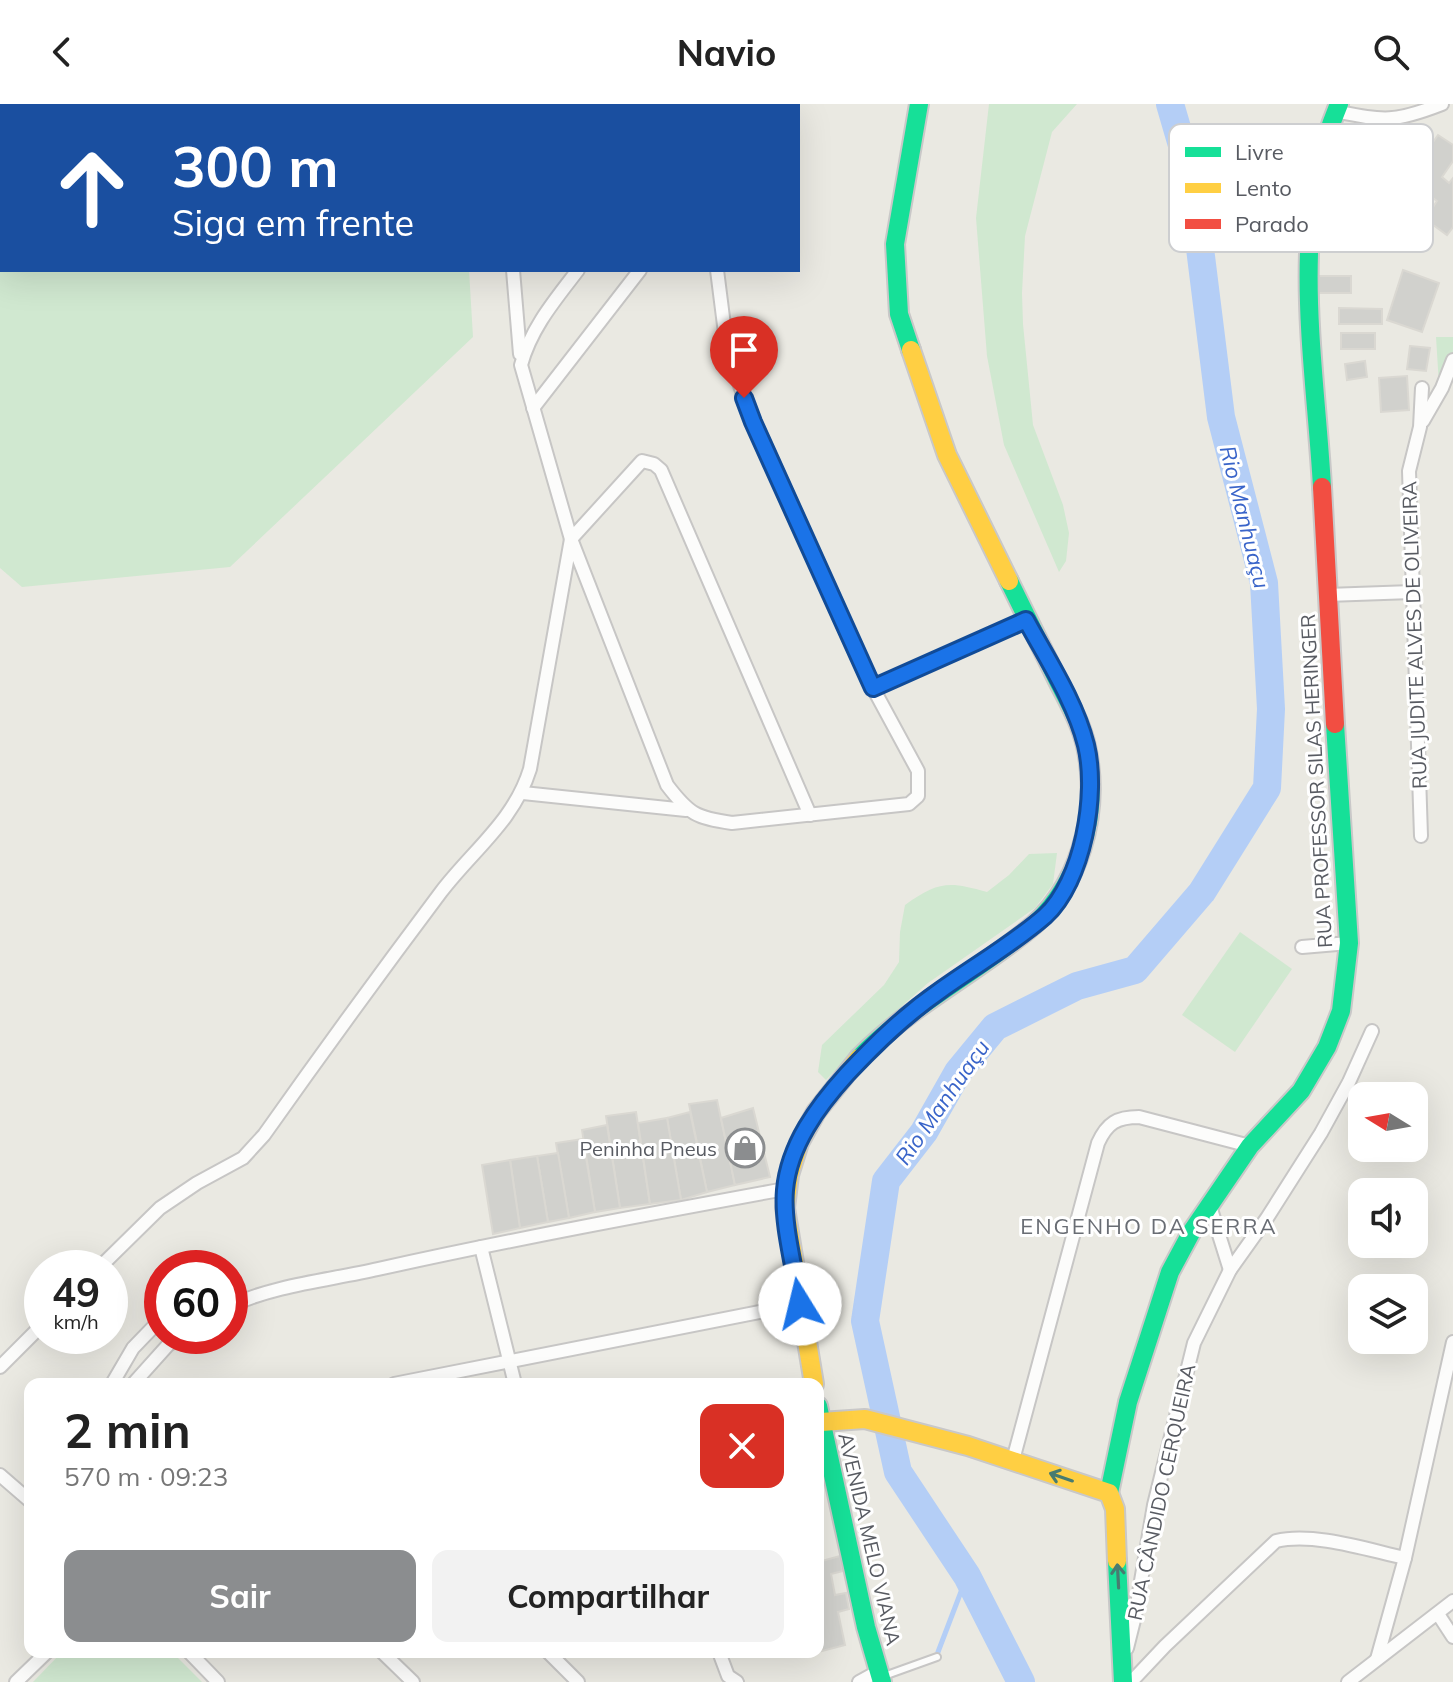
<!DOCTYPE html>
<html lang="pt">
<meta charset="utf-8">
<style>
body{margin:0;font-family:Mulish,sans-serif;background:#f2f2f2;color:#222;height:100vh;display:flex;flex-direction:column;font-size:30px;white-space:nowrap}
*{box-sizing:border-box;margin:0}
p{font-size:26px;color:#767676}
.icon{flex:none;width:44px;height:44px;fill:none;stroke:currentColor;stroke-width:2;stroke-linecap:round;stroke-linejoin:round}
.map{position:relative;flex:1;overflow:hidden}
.sheet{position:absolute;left:24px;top:1274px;width:800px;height:280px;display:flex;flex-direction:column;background:#fff;border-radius:16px;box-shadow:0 8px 32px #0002}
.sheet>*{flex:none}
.guide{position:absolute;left:0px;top:0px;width:800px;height:168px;box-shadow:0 8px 32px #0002;background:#1a4fa0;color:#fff;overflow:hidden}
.needle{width:52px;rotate:281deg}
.fabs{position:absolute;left:1348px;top:978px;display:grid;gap:16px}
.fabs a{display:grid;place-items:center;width:80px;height:80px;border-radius:16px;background:#fff;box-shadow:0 8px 32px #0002;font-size:40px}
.speed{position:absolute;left:24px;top:1146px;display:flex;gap:16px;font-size:40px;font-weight:700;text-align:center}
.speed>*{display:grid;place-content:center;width:104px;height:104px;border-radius:50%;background:#fff;box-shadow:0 8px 32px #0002;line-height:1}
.speed small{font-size:20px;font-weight:400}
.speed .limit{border:12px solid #d22;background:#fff;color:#111}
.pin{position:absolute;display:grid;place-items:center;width:68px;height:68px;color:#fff;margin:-82px -34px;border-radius:50% 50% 50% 0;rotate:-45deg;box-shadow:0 0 8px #0007}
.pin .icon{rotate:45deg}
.me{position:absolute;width:88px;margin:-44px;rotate:351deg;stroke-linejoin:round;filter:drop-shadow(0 0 6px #0008)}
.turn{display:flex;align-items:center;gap:28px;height:168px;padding:0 40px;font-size:36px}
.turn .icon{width:104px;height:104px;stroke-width:2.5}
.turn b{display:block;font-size:56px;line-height:68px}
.round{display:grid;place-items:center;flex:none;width:84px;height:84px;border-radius:16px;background:#f2f2f2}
.summary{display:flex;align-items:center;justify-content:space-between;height:136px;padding:0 40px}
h1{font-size:48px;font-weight:700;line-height:60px}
.primary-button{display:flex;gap:16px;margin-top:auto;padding:16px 40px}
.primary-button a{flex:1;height:92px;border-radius:16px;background:#8b8d8f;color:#fff;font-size:32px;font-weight:700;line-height:92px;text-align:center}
.primary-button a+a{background:#f2f2f2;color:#222}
header{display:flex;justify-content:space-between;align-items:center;height:104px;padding:0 40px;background:#fff;font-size:36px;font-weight:700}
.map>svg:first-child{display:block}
</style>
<header><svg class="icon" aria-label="back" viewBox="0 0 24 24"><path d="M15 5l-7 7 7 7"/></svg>Navio<svg class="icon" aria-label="search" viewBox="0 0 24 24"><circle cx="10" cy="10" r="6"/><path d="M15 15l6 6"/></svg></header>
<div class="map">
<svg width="1453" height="1578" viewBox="0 0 1453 1578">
<rect width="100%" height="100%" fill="#eae9e2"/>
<g fill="#d0e8d0">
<path d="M0,0H424L428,2H2V166H469L473,233L230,463L22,483L0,464Z"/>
<path d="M989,0H1077L1052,28L1025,132L1022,189L1023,220L1033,321L1063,401L1069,429L1066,457L1059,468L1004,341L987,252L976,114Z"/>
<path d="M1436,233H1453C1453,268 1453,278 1430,302L1439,281Z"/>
<path d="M1057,749L1053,780L1035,804L928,879L867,933L826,976L818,968L822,941L884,881L899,858L900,828L905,801C938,777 949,777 987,788L1009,771L1029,750Z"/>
<path d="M1240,828L1292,865L1235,948L1182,911Z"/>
<path d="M62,1548H172L202,1578H33Z"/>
</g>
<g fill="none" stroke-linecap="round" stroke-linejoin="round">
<path stroke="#b4cef6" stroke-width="5" d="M938,1548L967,1472"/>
<path stroke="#b4cef6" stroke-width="28" d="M1021,1578L967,1472L898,1368L865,1217L886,1077L924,1028L958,968L995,923L1077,882L1135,866L1202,788L1267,684L1271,605L1264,479L1221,313L1191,72L1170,0"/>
</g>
<g fill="#d1d1cd" stroke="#dad8d2" stroke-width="2">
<path d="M1438,31L1453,41V57L1442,73L1449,79L1453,74V123L1447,131L1425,115L1437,97L1430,92L1405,126L1382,110Z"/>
<path d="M1403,166L1439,179L1422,228L1387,216Z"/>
<rect x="1319" y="172" width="32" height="17"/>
<path d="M1339,204L1382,205V220H1339Z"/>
<rect x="1341" y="229" width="34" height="16"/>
<path d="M1410,242L1430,244L1426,267L1407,265Z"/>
<path d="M1365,257L1367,273L1347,276L1345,260Z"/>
<path d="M1407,272L1409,306L1381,308L1379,274Z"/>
<path d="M717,996L735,1081L707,1088L689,1000Z"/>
<path d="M753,1004L770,1073L735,1081L721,1014Z"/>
<path d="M636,1008L650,1100L620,1104L606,1012Z"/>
<path d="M690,1008L707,1088L681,1096L667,1014Z"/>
<path d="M667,1014L681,1096L650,1100L638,1019Z"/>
<path d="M607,1021L620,1104L595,1108L582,1026Z"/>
<path d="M583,1035L595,1108L569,1114L556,1039Z"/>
<path d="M558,1049L569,1114L548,1118L537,1052Z"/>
<path d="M537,1052L548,1118L520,1124L510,1056Z"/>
<path d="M510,1056L520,1124L493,1130L482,1061Z"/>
<path d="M840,1452L843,1467L831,1470L835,1491L846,1489L849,1505L838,1508L845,1541L822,1547L818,1528V1458Z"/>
</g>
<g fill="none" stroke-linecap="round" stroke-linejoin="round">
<g stroke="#c7c6c5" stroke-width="10">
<path id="lane" d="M884,1572L937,1553"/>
</g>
<g stroke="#c7c6c5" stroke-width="16">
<g id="street">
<path d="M725,0L726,2"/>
<path d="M704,2L706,0"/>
<path d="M1334,7C1385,17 1393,19 1442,0"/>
<path d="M513,166L520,250"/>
<path d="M578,166C555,196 531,224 521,261L571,435L667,681C689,710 696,714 732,719L909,700L918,692V667L873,584L753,318L727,245L717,166"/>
<path d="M533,304L640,166"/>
<path d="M1423,317L1442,284L1453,256"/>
<path d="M1327,491L1412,488"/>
<path d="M873,584L1026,516"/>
<path d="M523,689L686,706"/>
<path d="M1421,732L1409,367L1420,323L1422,284"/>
<path d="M1302,843L1349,839"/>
<path d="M1210,1102L1230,1166"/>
<path d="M481,1143L515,1280"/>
<path d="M99,1164L160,1104L197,1079L243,1054L264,1031C322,949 381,868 441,788C473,746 514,717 530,665L571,435L642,357L654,360L661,366L810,711"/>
<path d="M230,1202C275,1181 330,1176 378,1165C513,1135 649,1110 785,1085"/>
<path d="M0,1263L42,1221"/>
<path d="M112,1280L133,1244L162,1214"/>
<path d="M133,1280L168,1241L180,1232"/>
<path d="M394,1280L800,1200"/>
<path d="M1013,1356L1098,1039C1107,1019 1117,1013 1139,1013L1250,1042"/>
<path d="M0,1371L30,1397"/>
<path d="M1438,1510L1453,1533"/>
<path d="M1127,1544L1135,1512L1154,1401L1194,1239L1230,1166L1267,1114L1321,1029L1349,978L1372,927"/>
<path d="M189,1548L218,1578"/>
<path d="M382,1548L413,1578"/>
<path d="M548,1548L578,1578"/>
<path d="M719,1548L728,1572L737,1578"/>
<path d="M1377,1555L1405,1454L1453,1238"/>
<path d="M16,1578L47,1548"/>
<path d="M859,1578L879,1567"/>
<path d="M1131,1578L1165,1542L1276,1437C1314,1428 1368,1446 1405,1454"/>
<path d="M1348,1578L1453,1497"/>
</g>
</g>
<g stroke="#c9c8c8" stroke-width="22">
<g id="fast">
<path d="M911,246L899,210L895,140L919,0"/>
<path d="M1322,383C1315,257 1288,119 1339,0"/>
<path d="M859,954C909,903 969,873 1024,829C1079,787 1101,710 1086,642C1081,619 1068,597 1057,575C1041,542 1025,509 1009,477"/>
<path d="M818,1302L866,1523L882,1578"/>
<path d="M1109,1389L1128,1298L1170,1168L1192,1127L1250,1042L1301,987L1327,943L1341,907L1349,839L1335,620"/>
<path d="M1117,1457L1123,1578"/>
</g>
</g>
<g stroke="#c9c8c8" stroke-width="22">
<g id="slow">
<path d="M911,246L947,351L1009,477"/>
<path d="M814,1280L785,1104L789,1071L799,1039L816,1008L859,954"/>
<path d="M821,1318L865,1315L968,1342L1109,1389L1115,1405L1117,1457"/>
</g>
</g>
<g stroke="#c9c8c8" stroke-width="22">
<path id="jam" d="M1322,383L1335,620"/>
</g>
<use href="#lane" stroke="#fcfcfb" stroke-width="6"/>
<use href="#street" stroke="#fcfcfb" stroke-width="12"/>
<use href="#fast" stroke="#16e098" stroke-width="18"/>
<use href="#slow" stroke="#ffcf43" stroke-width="18"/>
<use href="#jam" stroke="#f24e42" stroke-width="18"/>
</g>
<defs><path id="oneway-shaft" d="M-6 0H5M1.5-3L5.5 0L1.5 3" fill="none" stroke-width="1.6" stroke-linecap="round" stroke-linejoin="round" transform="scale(2)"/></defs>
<g stroke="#487c70">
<use href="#oneway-shaft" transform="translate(1061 1373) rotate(-161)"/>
<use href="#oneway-shaft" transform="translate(1118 1472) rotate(-93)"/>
</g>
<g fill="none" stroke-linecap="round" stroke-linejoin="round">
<g stroke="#114b97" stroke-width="20">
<path id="route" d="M744,294L753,318L873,584L1026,516C1047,555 1075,597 1086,641C1098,690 1083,777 1045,812C1013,840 976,861 941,886C905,911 877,938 847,970C818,1002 789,1041 785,1086C782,1120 795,1165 800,1200"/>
</g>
<use href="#route" stroke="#1a73e8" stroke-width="14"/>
</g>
<defs>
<g id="shop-ring" transform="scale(2)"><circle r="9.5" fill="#fff" stroke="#8b8d8f" stroke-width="1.5"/><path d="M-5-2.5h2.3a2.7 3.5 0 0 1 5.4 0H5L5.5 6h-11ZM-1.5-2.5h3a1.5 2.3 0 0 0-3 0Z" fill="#8b8d8f"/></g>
</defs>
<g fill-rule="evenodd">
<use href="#shop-ring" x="745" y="1044"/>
</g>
<g text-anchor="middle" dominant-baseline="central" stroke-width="6" stroke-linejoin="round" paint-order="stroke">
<g font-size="20" fill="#585b62" stroke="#fff">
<text transform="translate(1414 531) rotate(-92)">RUA JUDITE ALVES DE OLIVEIRA</text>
<text transform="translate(1316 677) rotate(-93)">RUA PROFESSOR SILAS HERINGER</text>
<text transform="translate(1161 1388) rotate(-78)">RUA CÂNDIDO CERQUEIRA</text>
<text transform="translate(870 1435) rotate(77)">AVENIDA MELO VIANA</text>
</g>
<g font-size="20" fill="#585b62" stroke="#fff" text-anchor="end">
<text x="717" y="1044">Peninha Pneus</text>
</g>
<g font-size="22" font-style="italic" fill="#3964c9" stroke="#fff">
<text transform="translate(1245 413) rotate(76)">Rio Manhuaçu</text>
<text transform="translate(942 998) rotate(-55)">Rio Manhuaçu</text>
</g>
<g font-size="22" letter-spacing="2" fill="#696d74" stroke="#fff">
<text x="1149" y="1122">ENGENHO DA SERRA</text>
</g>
</g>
<rect x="1169" y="20" width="264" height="128" rx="12" fill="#fff" stroke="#cdced0" stroke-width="2"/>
<rect x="1185" y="43" width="36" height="10" fill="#16e098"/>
<rect x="1185" y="79" width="36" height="10" fill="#ffcf43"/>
<rect x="1185" y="115" width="36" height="10" fill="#f24e42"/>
<g font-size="22" fill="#585b62">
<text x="1235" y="56">Livre</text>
<text x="1235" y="92">Lento</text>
<text x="1235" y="128">Parado</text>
</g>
</svg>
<div class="fabs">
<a><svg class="needle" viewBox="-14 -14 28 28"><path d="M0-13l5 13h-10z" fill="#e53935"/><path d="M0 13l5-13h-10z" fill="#767676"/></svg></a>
<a><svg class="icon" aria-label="sound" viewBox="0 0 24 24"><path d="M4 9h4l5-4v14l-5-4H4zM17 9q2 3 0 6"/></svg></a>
<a><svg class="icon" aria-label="layers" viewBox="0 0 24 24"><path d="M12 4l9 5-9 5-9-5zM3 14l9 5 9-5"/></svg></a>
</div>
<div class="speed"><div>49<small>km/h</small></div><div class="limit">60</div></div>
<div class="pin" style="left:744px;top:294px;background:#d93025"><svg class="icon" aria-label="arrive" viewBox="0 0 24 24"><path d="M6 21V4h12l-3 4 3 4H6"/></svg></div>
<svg class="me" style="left:800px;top:1200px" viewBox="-20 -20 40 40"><circle r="19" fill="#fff"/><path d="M0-13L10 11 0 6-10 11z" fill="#1a73e8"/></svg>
<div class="guide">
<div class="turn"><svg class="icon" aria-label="ahead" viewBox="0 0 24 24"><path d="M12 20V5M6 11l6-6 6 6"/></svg><div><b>300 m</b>Siga em frente</div></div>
</div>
<section class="sheet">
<div class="summary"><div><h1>2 min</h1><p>570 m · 09:23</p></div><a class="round" style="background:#d93025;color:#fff"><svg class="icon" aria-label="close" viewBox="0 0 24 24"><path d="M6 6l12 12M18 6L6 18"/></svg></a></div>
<div class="primary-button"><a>Sair</a><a>Compartilhar</a></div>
</section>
</div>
